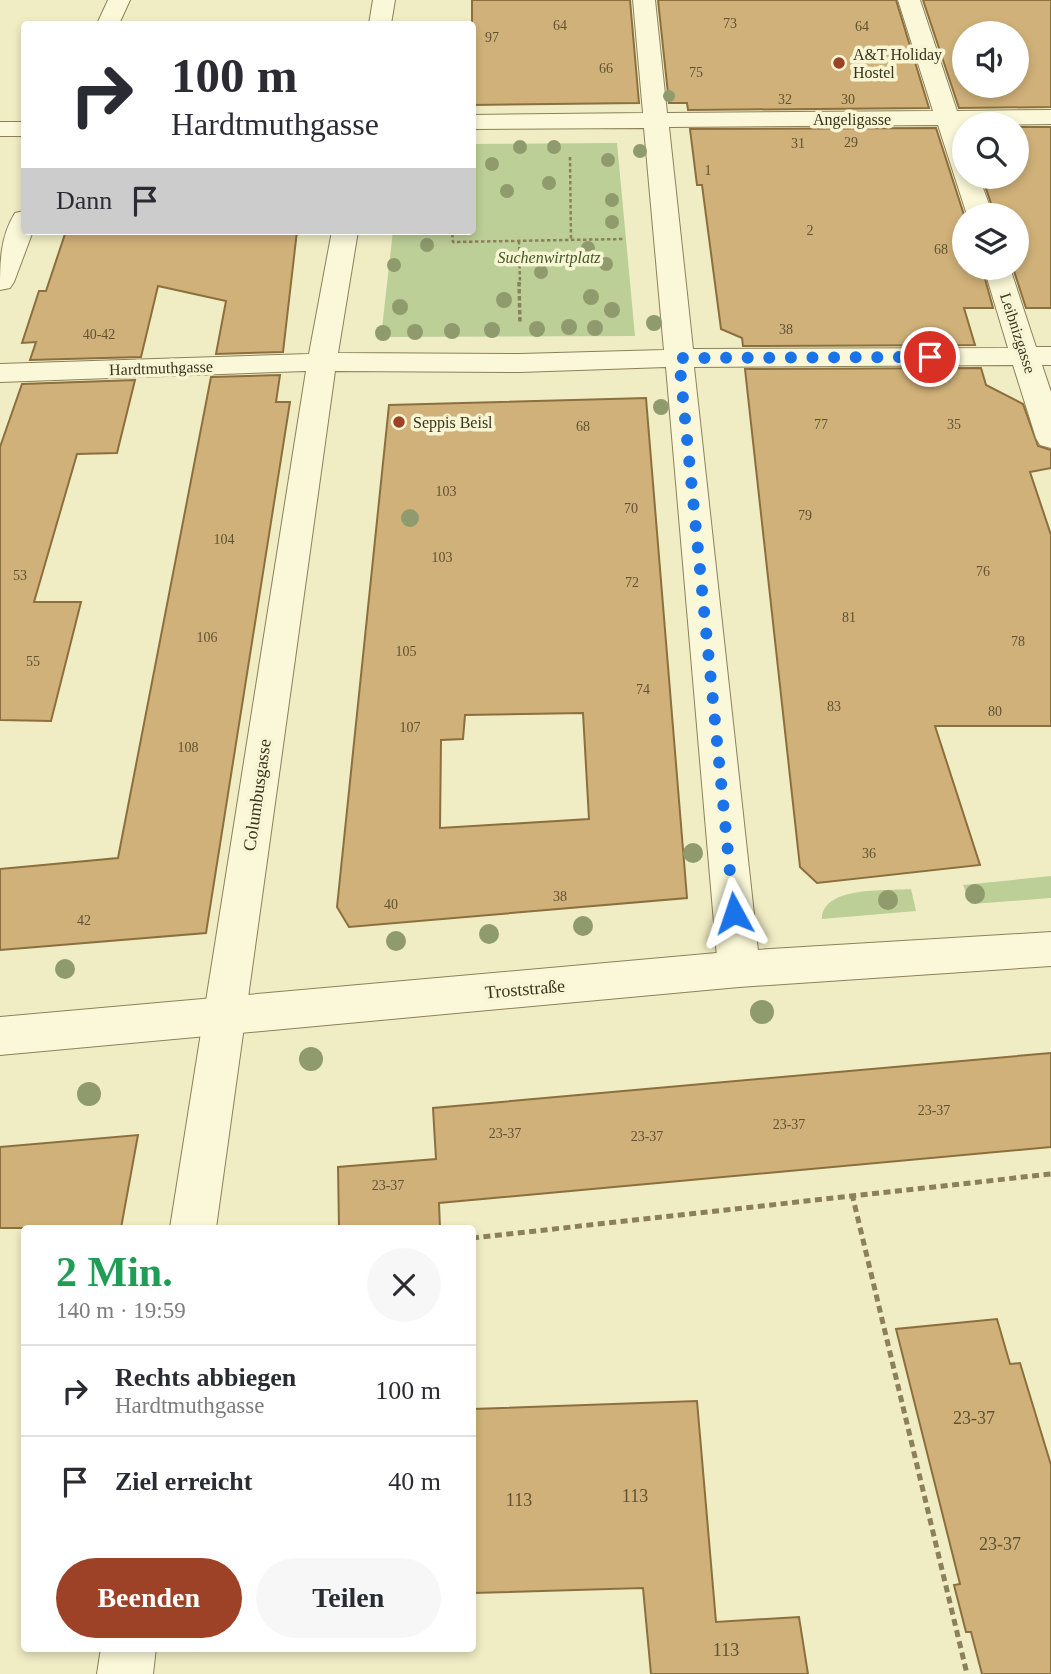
<!DOCTYPE html>
<html lang="de">
<meta charset="utf-8">
<style>
body{margin:0;font-family:Georgia,serif;background:#f7f7f7;color:#2b2b33;height:100vh;display:flex;flex-direction:column;font-size:26px;white-space:nowrap}
*{box-sizing:border-box;margin:0}
p{font-size:23px;color:#7c7c81}
.icon{flex:none;width:38px;height:38px;fill:none;stroke:currentColor;stroke-width:2;stroke-linecap:round;stroke-linejoin:round}
.map{position:relative;flex:1;overflow:hidden}
.panel{position:absolute;left:21px;top:1225px;width:455px;height:427px;display:flex;flex-direction:column;background:#fff;border-radius:7px;box-shadow:0 4px 10px #0003}
.panel>*{flex:none}
.hud{position:absolute;left:21px;top:21px;width:455px;height:214px;border-radius:7px;box-shadow:0 4px 10px #0003;background:#fff;color:#2b2b33;overflow:hidden}
.controls{position:absolute;left:952px;top:21px;display:grid;gap:14px}
.controls a{display:grid;place-items:center;width:77px;height:77px;border-radius:50%;background:#fff;box-shadow:0 4px 10px #0003;font-size:35px}
.pin{position:absolute;display:grid;place-items:center;width:60px;height:60px;color:#fff;margin:-30px;border:4px solid #fff;border-radius:50%;box-shadow:0 2px 7px #0007}
.me{position:absolute;width:77px;margin:-38px;rotate:355deg;stroke-linejoin:round;filter:drop-shadow(0 0 5px #0008)}
.turn{display:flex;align-items:center;gap:24px;height:147px;padding:0 35px;font-size:32px}
.turn .icon{width:91px;height:91px;stroke-width:2.5}
.turn b{display:block;font-size:49px;line-height:60px}
.then{display:flex;align-items:center;height:66px;padding:0 35px;background:#0003;gap:14px;font-size:26px}
.round{display:grid;place-items:center;flex:none;width:74px;height:74px;border-radius:37px;background:#f7f7f7}
.head{display:flex;align-items:center;justify-content:space-between;height:119px;padding:0 35px}
h1{font-size:42px;font-weight:600;line-height:52px;color:#1e9e55}
.primary-button{display:flex;gap:14px;margin-top:auto;padding:14px 35px}
.primary-button a{flex:1;height:80px;border-radius:42px;background:#9d4127;color:#fff;font-size:28px;font-weight:600;line-height:80px;text-align:center}
.primary-button a+a{background:#f7f7f7;color:#2b2b33}
ul{padding:0;list-style:none}
li{display:flex;align-items:center;gap:21px;height:91px;padding:0 35px;border-top:2px solid #e1e1e2}
li div{flex:1}
li b{display:block;font-size:26px}
li em{font-style:normal}
.map>svg:first-child{display:block}
</style>
<div class="map">
<svg width="1051" height="1674" viewBox="0 0 1051 1674">
<rect width="100%" height="100%" fill="#f0edc4"/>
<g fill="#bccf97">
<path d="M617,143L635,336L381,337L393,231H472L473,144Z"/>
<path d="M1051,876V898L971,904L963,885Z"/>
<path d="M911,889L916,911L822,919C822,886 886,891 911,889Z"/>
</g>
<g fill="#d0b179" stroke="#8c6f3e" stroke-width="2" fill-rule="evenodd">
<path d="M472,0H630L639,103L472,105Z"/>
<path d="M658,0H896L929,108L688,110L687,103H669Z"/>
<path d="M923,0H1051V107L959,108ZM964,33H1017V86H964Z"/>
<path d="M1017,127H1051V308H1026L1013,268H1017V215H995L982,177H1017Z"/>
<path d="M936,128L964,215V268H982L993,308H964L975,345L743,346L742,338L721,329L702,185H697L690,129Z"/>
<path d="M66,231H297L283,352L216,354L226,301L158,286L141,357L30,360L36,342L22,343L39,291H46Z"/>
<path d="M981,368L986,385L1023,404L1038,446L1051,450V468L1030,472L1051,535V726H935L980,865L817,883L800,867L745,369Z"/>
<path d="M280,375L276,402H290L206,933L0,950V869L118,858L211,377Z"/>
<path d="M135,380L117,453L77,454L34,602H81L51,721L0,720V447L22,384Z"/>
<path d="M646,398L687,898L349,927L337,907L389,405ZM583,713L589,819L440,828L441,740L463,739L465,715Z"/>
<path d="M1051,1053V1147L439,1203L440,1228H339L338,1167L436,1159L433,1108Z"/>
<path d="M138,1135L121,1228H0V1147Z"/>
<path d="M997,1319L1010,1364L1020,1363L1051,1465V1674H982L971,1632H966L954,1585L960,1584L896,1329Z"/>
<path d="M697,1401L716,1622L799,1617L808,1674H651L643,1588L472,1593V1409Z"/>
</g>
<g fill="none" stroke-linecap="round" stroke-linejoin="round">
<g stroke="#8c805a" stroke-width="2">
<g id="minor">
<path d="M108,0H130L119,24H97Z"/>
<path d="M373,0H395L391,24H369Z"/>
<path d="M633,0H655L667,113L933,111L898,0H920L957,111L1051,110V124L962,125L964,177H979L993,215H967L938,125L669,127L693,349L1008,348L984,268H1010L1036,347H1051V365H1042L1051,392V448L1040,445L1036,438L1013,365L694,367L760,969L754,982L739,987L724,982L718,969L666,367L520,372L335,371L216,1228H170L306,371L0,382V364L309,354L332,231H358L338,353L520,354L664,350L644,128L472,129V115L643,113Z"/>
<rect x="0" y="122" width="24" height="14"/>
<path d="M24,211V231H33L14,282L10,288L0,290C0,263 0,237 15,213Z"/>
<path d="M101,1648H156L153,1674H97Z"/>
</g>
</g>
<g stroke="#8c805a" stroke-width="2">
<path id="tertiary" d="M1051,932V966L739,987L0,1055V1017L739,951Z"/>
</g>
<g stroke="#8c805a" stroke-width="2.5" stroke-dasharray="3.5 2.5" stroke-linecap="butt">
<path d="M570,157L571,240"/>
<path d="M443,231H452L453,242L624,239"/>
<path d="M519,241L520,284"/>
</g>
<path stroke="#8c805a" stroke-width="3.5" stroke-dasharray="4.5 2.5" stroke-linecap="butt" d="M519,282L520,324"/>
<g stroke="#8c805a" stroke-width="5" stroke-dasharray="7 4.5" stroke-linecap="butt">
<path d="M852,1194L967,1674"/>
<path d="M472,1238L1051,1174"/>
</g>
<use href="#minor" fill="#faf8d8" fill-rule="evenodd"/>
<use href="#tertiary" fill="#faf8d8" fill-rule="evenodd"/>
</g>
<g fill="#8f9b6c">
<circle cx="669" cy="96" r="6"/>
<circle cx="520" cy="147" r="7"/>
<circle cx="554" cy="147" r="7"/>
<circle cx="640" cy="151" r="7"/>
<circle cx="608" cy="160" r="7"/>
<circle cx="492" cy="164" r="7"/>
<circle cx="549" cy="183" r="7"/>
<circle cx="507" cy="191" r="7"/>
<circle cx="612" cy="200" r="7"/>
<circle cx="612" cy="222" r="7"/>
<circle cx="427" cy="245" r="7"/>
<circle cx="588" cy="248" r="7"/>
<circle cx="505" cy="258" r="7"/>
<circle cx="606" cy="264" r="7"/>
<circle cx="394" cy="265" r="7"/>
<circle cx="541" cy="272" r="7"/>
<circle cx="591" cy="297" r="8"/>
<circle cx="504" cy="300" r="8"/>
<circle cx="400" cy="307" r="8"/>
<circle cx="612" cy="310" r="8"/>
<circle cx="654" cy="323" r="8"/>
<circle cx="569" cy="327" r="8"/>
<circle cx="595" cy="328" r="8"/>
<circle cx="537" cy="329" r="8"/>
<circle cx="492" cy="330" r="8"/>
<circle cx="452" cy="331" r="8"/>
<circle cx="415" cy="332" r="8"/>
<circle cx="383" cy="333" r="8"/>
<circle cx="661" cy="407" r="8"/>
<circle cx="410" cy="518" r="9"/>
<circle cx="693" cy="853" r="10"/>
<circle cx="975" cy="894" r="10"/>
<circle cx="888" cy="900" r="10"/>
<circle cx="583" cy="926" r="10"/>
<circle cx="489" cy="934" r="10"/>
<circle cx="396" cy="941" r="10"/>
<circle cx="65" cy="969" r="10"/>
<circle cx="762" cy="1012" r="12"/>
<circle cx="311" cy="1059" r="12"/>
<circle cx="89" cy="1094" r="12"/>
</g>
<g fill="none" stroke-linecap="round" stroke-linejoin="round">
<path stroke="#1a73e8" stroke-width="12" stroke-dasharray="0 21.6" d="M734,913L679,358L930,357"/>
</g>
<g fill="#9d4127" stroke="#f7f5d4" stroke-width="2.5">
<circle cx="839" cy="63" r="7"/>
<circle cx="399" cy="422" r="7"/>
</g>
<g text-anchor="middle" dominant-baseline="central" stroke-width="7" stroke-linejoin="round" paint-order="stroke">
<g font-size="14" fill="#605235">
<text x="730" y="23">73</text>
<text x="560" y="25">64</text>
<text x="862" y="26">64</text>
<text x="492" y="37">97</text>
<text x="606" y="68">66</text>
<text x="696" y="72">75</text>
<text x="785" y="99">32</text>
<text x="848" y="99">30</text>
<text x="851" y="142">29</text>
<text x="798" y="143">31</text>
<text x="708" y="170">1</text>
<text x="810" y="230">2</text>
<text x="941" y="249">68</text>
<text x="786" y="329">38</text>
<text x="99" y="334">40-42</text>
<text x="821" y="424">77</text>
<text x="954" y="424">35</text>
<text x="583" y="426">68</text>
<text x="446" y="491">103</text>
<text x="631" y="508">70</text>
<text x="805" y="515">79</text>
<text x="224" y="539">104</text>
<text x="442" y="557">103</text>
<text x="983" y="571">76</text>
<text x="20" y="575">53</text>
<text x="632" y="582">72</text>
<text x="849" y="617">81</text>
<text x="207" y="637">106</text>
<text x="1018" y="641">78</text>
<text x="406" y="651">105</text>
<text x="33" y="661">55</text>
<text x="643" y="689">74</text>
<text x="834" y="706">83</text>
<text x="995" y="711">80</text>
<text x="410" y="727">107</text>
<text x="188" y="747">108</text>
<text x="869" y="853">36</text>
<text x="560" y="896">38</text>
<text x="391" y="904">40</text>
<text x="84" y="920">42</text>
<text x="934" y="1110">23-37</text>
<text x="789" y="1124">23-37</text>
<text x="505" y="1133">23-37</text>
<text x="647" y="1136">23-37</text>
<text x="388" y="1185">23-37</text>
</g>
<g font-size="16" fill="#3b331e" stroke="#f7f5d4" text-anchor="start">
<text x="853" y="54">A&amp;T Holiday<tspan x="853" dy="18">Hostel</tspan></text>
<text x="413" y="422">Seppis Beisl</text>
</g>
<g font-size="16" fill="#3b331e" stroke="#f7f5d4">
<text x="852" y="119">Angeligasse</text>
<text transform="translate(1018 333) rotate(72)">Leibnizgasse</text>
<text transform="translate(161 368) rotate(-2)">Hardtmuthgasse</text>
</g>
<g font-size="16" font-style="italic" fill="#3f5824" stroke="#f7f5d4">
<text x="549" y="257">Suchenwirtplatz</text>
</g>
<g font-size="18" fill="#3b331e" stroke="#f7f5d4">
<text transform="translate(257 795) rotate(-82)">Columbusgasse</text>
<text transform="translate(525 989) rotate(-5)">Troststraße</text>
</g>
<g font-size="18" fill="#605235">
<text x="974" y="1418">23-37</text>
<text x="635" y="1496">113</text>
<text x="519" y="1500">113</text>
<text x="1000" y="1544">23-37</text>
<text x="726" y="1650">113</text>
</g>
</g>
</svg>
<div class="controls">
<a><svg class="icon" aria-label="sound" viewBox="0 0 24 24"><path d="M4 9h4l5-4v14l-5-4H4zM17 9q2 3 0 6"/></svg></a>
<a><svg class="icon" aria-label="search" viewBox="0 0 24 24"><circle cx="10" cy="10" r="6"/><path d="M15 15l6 6"/></svg></a>
<a><svg class="icon" aria-label="layers" viewBox="0 0 24 24"><path d="M12 4l9 5-9 5-9-5zM3 14l9 5 9-5"/></svg></a>
</div>
<div class="pin" style="left:930px;top:357px;background:#d93025"><svg class="icon" aria-label="arrive" viewBox="0 0 24 24"><path d="M6 21V4h12l-3 4 3 4H6"/></svg></div>
<svg class="me" style="left:734px;top:913px" viewBox="-20 -20 40 40"><path d="M0-17L14 15 0 8-14 15z" fill="#1a73e8" stroke="#fff" stroke-width="4"/></svg>
<div class="hud">
<div class="turn"><svg class="icon" aria-label="right" viewBox="0 0 24 24"><path d="M7 20v-9h11M14 6l5 5-5 5"/></svg><div><b>100 m</b>Hardtmuthgasse</div></div>
<div class="then">Dann<svg class="icon" aria-label="arrive" viewBox="0 0 24 24"><path d="M6 21V4h12l-3 4 3 4H6"/></svg></div>
</div>
<section class="panel">
<div class="head"><div><h1>2 Min.</h1><p>140 m · 19:59</p></div><a class="round"><svg class="icon" aria-label="close" viewBox="0 0 24 24"><path d="M6 6l12 12M18 6L6 18"/></svg></a></div>
<ul>
<li><svg class="icon" aria-label="right" viewBox="0 0 24 24"><path d="M7 20v-9h11M14 6l5 5-5 5"/></svg><div><b>Rechts abbiegen</b><p>Hardtmuthgasse</p></div><em>100 m</em></li>
<li><svg class="icon" aria-label="arrive" viewBox="0 0 24 24"><path d="M6 21V4h12l-3 4 3 4H6"/></svg><div><b>Ziel erreicht</b></div><em>40 m</em></li>
</ul>
<div class="primary-button"><a>Beenden</a><a>Teilen</a></div>
</section>
</div>
